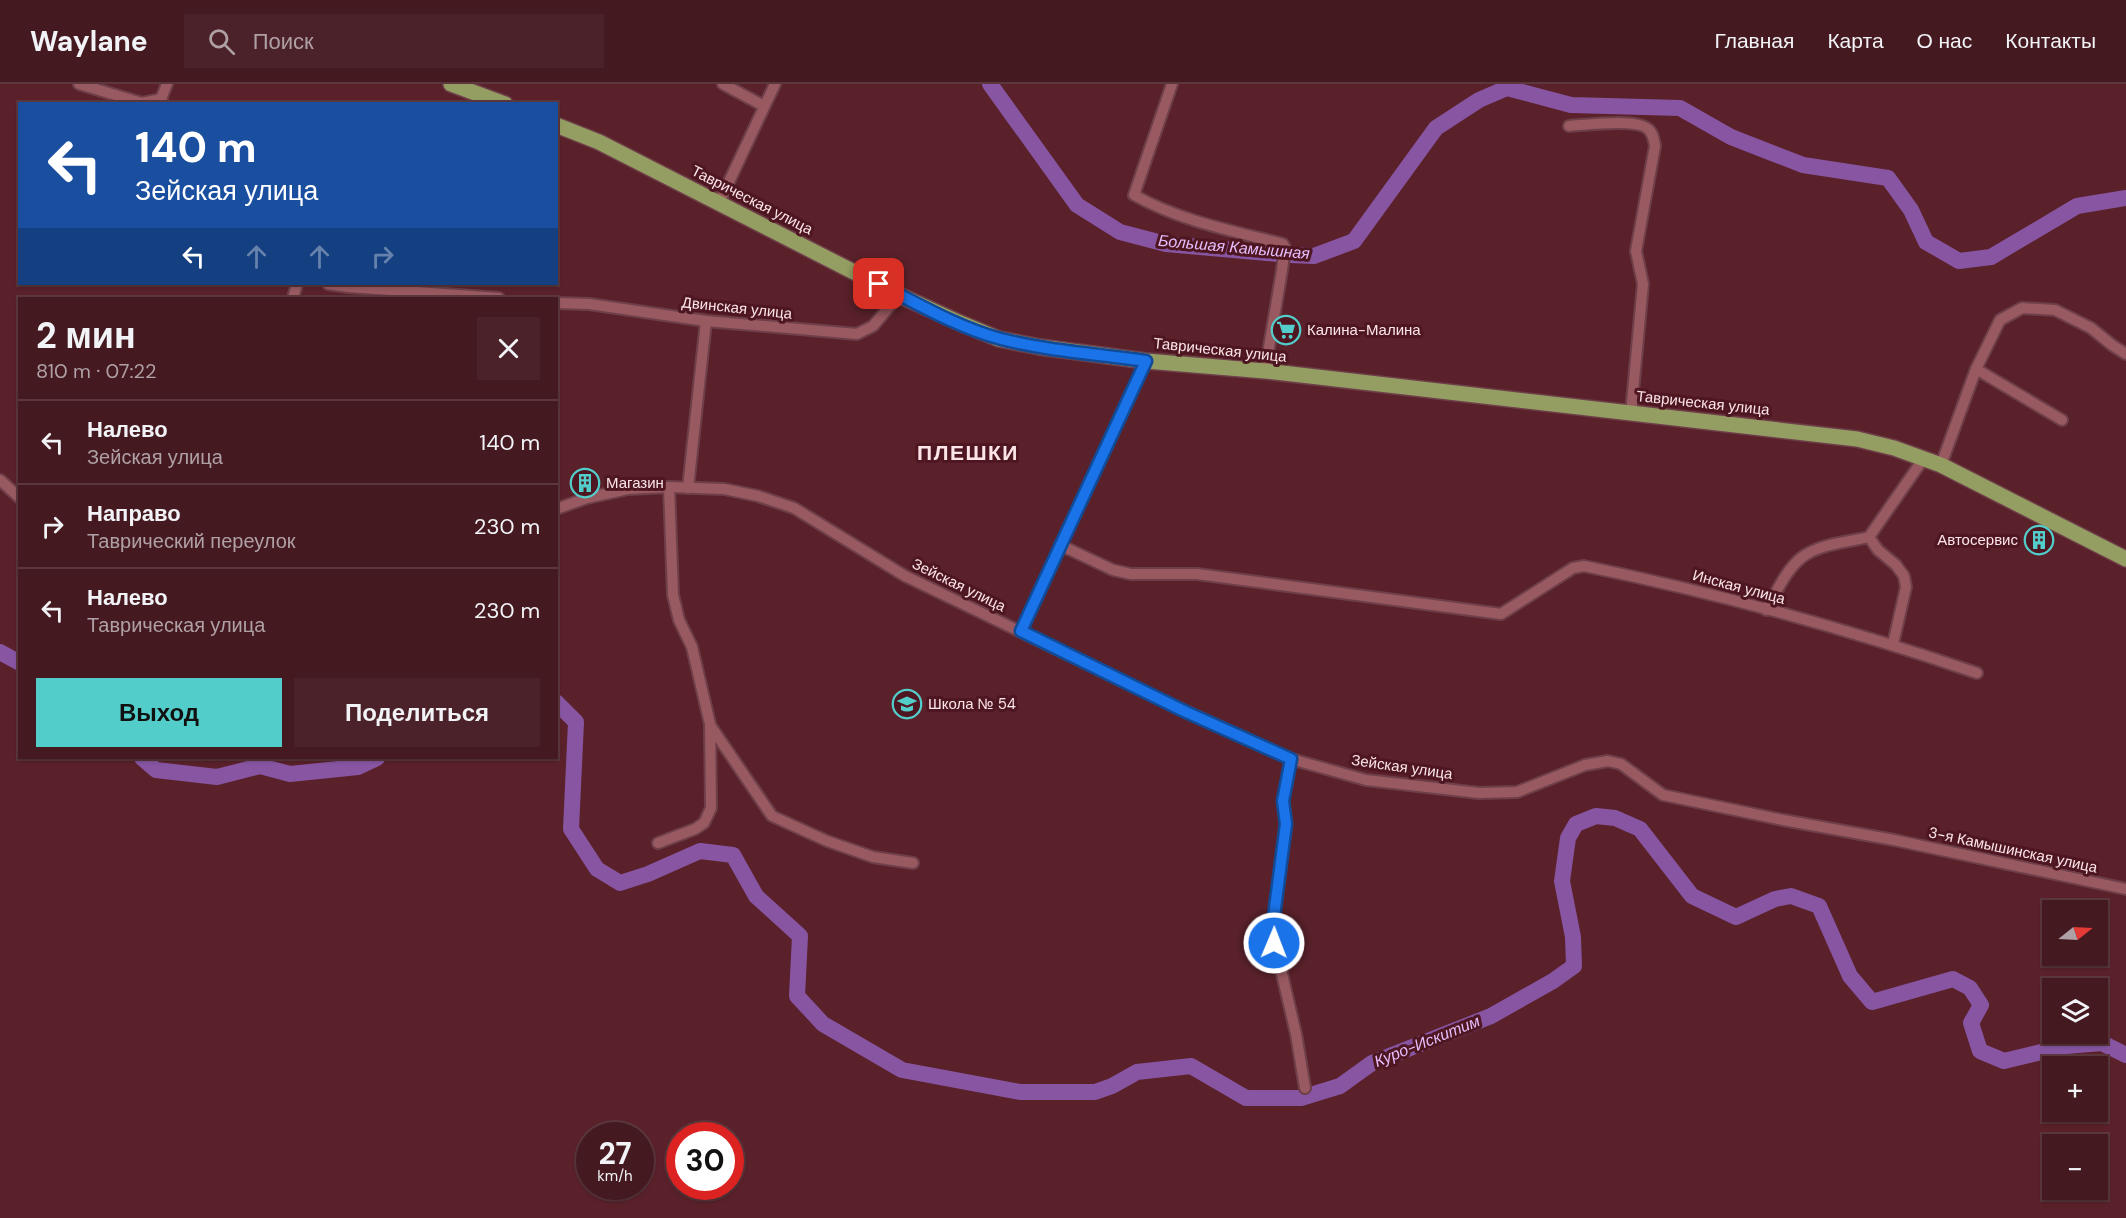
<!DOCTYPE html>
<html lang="ru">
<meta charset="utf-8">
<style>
body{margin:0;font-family:"DM Sans",sans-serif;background:#4b2229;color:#f1f3f6;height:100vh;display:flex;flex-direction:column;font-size:22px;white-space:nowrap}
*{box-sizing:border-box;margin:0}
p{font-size:20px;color:#afa0a5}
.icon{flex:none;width:33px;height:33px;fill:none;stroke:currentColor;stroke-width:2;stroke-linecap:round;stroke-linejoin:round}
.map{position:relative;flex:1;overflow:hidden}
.sheet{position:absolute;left:18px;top:213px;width:540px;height:462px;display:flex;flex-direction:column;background:#441920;border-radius:0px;box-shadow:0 2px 4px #0004,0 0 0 2px #5c383e}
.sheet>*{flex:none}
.hud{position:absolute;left:18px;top:18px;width:540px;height:183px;border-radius:0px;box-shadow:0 2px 4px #0004,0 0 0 2px #5c383e;background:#1a4fa0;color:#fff;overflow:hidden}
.needle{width:39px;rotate:72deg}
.tools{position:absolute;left:2042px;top:816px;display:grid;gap:12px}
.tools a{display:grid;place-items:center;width:66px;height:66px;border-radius:0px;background:#441920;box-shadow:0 2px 4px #0004,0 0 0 2px #5c383e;font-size:30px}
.speed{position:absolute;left:576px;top:1038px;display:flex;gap:12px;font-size:30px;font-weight:700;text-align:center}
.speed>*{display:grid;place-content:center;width:78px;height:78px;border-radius:50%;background:#441920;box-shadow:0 2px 4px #0004,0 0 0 2px #5c383e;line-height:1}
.speed small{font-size:15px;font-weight:400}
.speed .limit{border:9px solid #d22;background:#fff;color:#111}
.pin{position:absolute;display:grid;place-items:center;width:51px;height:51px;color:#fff;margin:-26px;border-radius:12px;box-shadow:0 3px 9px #0006}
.me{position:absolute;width:66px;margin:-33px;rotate:1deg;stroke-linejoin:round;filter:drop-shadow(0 0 4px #0008)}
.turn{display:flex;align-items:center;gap:21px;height:126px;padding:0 18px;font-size:27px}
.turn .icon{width:78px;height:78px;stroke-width:2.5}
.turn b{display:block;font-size:42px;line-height:51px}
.lanes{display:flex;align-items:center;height:57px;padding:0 18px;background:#0003;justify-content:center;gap:30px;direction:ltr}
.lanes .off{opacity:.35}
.round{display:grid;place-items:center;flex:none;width:63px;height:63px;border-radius:0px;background:#4b2229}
.head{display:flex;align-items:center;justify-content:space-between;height:102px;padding:0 18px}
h1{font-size:36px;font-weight:700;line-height:45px}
.action{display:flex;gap:12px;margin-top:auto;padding:12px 18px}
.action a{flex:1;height:69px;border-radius:0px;background:#53cdca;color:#111;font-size:24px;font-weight:700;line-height:69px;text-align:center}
.action a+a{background:#4b2229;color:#f1f3f6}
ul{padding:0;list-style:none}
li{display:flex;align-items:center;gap:18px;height:84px;padding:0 18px;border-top:2px solid #5c383e}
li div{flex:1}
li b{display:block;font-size:22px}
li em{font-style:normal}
header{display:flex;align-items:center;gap:36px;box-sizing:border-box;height:84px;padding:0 30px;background:#441920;border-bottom:2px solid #5c383e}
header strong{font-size:28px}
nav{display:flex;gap:33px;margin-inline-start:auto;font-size:21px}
.search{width:420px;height:54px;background:#4b2229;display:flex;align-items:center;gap:15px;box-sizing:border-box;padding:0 21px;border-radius:0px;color:#afa0a5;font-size:22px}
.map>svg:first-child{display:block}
</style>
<header>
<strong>Waylane</strong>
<div class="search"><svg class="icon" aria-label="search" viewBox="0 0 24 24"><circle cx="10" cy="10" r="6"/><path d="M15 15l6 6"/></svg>Поиск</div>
<nav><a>Главная</a><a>Карта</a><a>О нас</a><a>Контакты</a></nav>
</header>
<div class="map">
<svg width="2126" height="1134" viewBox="0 0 2126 1134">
<rect width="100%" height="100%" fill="#5a212a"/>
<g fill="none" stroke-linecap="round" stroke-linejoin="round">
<g stroke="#8755a2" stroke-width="16">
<path d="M990,0L1077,121L1120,148L1166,160L1290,171L1314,172L1354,157L1436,44L1479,16L1507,4L1571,21L1680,24L1731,53L1803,81L1888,94L1911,126L1926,158L1959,177L1991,173L2077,122L2126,114"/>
<path d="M0,568L20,579"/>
<path d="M556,618L576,638L571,745L597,785L620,799L648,790L700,767L733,771L756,812L800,852L797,912L823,940L902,986L1020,1008H1095L1112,1002L1137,988L1191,982L1246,1014H1301L1340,1002L1372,979L1491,932L1553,897L1574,882L1573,853L1562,797L1568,754L1576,740L1596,732L1615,734L1640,745L1692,812L1736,833L1775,815L1791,812L1819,822L1850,892L1872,918L1953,895L1970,904L1981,921L1971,939L1980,967L2004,977L2066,962L2102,959L2126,971"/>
<path d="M142,674L156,686L217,693L260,682L290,690L358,683L377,674"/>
</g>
<g stroke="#6e3f49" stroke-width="14">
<g id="street">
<path d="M79,0L142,19L161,15"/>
<path d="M723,0L764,22"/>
<path d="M1172,0L1134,111C1180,137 1233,147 1283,160L1285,164L1282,186L1265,287"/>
<path d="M163,19L161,15L167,0"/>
<path d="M1569,42C1586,41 1636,34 1648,45C1653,49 1654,56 1655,62L1636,167L1643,200L1631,329"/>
<path d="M719,119L775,0"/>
<path d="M328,200L349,203L499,214"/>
<path d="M293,214L297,200"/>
<path d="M556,219L589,220L706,237L857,250L873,242L899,211"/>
<path d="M1976,285L2062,336"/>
<path d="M1941,381L1976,285L2000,236L2022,224L2055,226L2091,244L2112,261L2126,270"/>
<path d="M0,396L20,414"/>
<path d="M688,404L706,237"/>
<path d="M556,425L587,414L628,405L669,403L724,405L758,412L794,424L905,492L1187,628L1291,675L1366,696L1479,709L1517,708L1585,681L1608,677L1621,680L1663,711L1783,736L1894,756L2126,805"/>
<path d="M1869,453L1878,466L1896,481L1904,492L1906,503L1893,560"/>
<path d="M1060,461L1113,486L1131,490H1197L1501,530L1573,484L1584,482C1717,509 1848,545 1977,589"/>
<path d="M1766,526C1776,509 1786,486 1801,474C1818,460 1848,458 1869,453L1924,374"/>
<path d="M1021,547L1146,277"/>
<path d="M710,641L772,732L827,757L873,773L913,779"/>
<path d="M1291,675L1283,717L1286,740L1272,847L1296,950L1305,1004"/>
<path d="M658,759L695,745L704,739L711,724L710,640L692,563L679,536L673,511L669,403"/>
</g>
</g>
<g stroke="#6e3f49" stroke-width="18">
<g id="primary">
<path d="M451,0L505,20"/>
<path d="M556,41L599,58L899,211L958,238L999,255L1040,263L1146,277L1265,287L1857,355L1894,364L1941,381L2126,475"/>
</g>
</g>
<use href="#street" stroke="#995960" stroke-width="10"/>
<use href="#primary" stroke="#959e62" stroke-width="15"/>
</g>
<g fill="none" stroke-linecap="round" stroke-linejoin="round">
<g stroke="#114b97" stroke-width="15">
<path id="route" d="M879,200C918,220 959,244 1001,255C1048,267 1098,270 1146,277L1021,547L1186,628L1291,675L1283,717L1286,740L1272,847L1274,859"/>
</g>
<use href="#route" stroke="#1a73e8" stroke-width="10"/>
</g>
<defs>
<g id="supermarket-ring" transform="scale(1.5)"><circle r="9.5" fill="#4e1620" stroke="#53cdca" stroke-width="1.5"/><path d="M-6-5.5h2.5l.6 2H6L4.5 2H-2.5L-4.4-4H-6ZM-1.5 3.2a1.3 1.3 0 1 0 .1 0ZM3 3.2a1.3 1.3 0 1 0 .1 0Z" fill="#53cdca"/></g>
<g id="building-ring" transform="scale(1.5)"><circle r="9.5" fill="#4e1620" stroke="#53cdca" stroke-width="1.5"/><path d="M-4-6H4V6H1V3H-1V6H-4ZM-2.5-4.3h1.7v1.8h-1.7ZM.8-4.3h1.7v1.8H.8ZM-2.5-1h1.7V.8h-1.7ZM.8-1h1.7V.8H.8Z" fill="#53cdca"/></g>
<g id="school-ring" transform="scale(1.5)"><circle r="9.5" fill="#4e1620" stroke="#53cdca" stroke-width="1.5"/><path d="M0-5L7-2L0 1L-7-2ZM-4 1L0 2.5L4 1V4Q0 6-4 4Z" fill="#53cdca"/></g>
</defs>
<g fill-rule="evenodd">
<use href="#supermarket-ring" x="1286" y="246"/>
<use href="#building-ring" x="585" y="399"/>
<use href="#building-ring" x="2039" y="456"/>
<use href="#school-ring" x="907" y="620"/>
</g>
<g text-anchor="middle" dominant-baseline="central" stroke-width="6" stroke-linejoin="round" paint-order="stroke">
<g font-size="15" fill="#fce5e7" stroke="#4e1620">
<text transform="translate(752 116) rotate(27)">Таврическая улица</text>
<text transform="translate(737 224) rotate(6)">Двинская улица</text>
<text transform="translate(1220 266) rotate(6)">Таврическая улица</text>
<text transform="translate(1703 319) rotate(6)">Таврическая улица</text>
<text transform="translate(959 501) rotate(26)">Зейская улица</text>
<text transform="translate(1739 503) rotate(15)">Инская улица</text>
<text transform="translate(1402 683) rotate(8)">Зейская улица</text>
<text transform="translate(2013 766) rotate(12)">3-я Камышинская улица</text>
</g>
<g font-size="15" fill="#fce5e7" stroke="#4e1620" text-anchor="start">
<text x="1307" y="246">Калина-Малина</text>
<text x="606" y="399">Магазин</text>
<text x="2018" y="456" text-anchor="end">Автосервис</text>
<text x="928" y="620">Школа № 54</text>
</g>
<g font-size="16" font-style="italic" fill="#e6befd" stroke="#4e1620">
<text transform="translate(1234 163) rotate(5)">Большая Камышная</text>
<text transform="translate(1427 957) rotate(-22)">Куро-Искитим</text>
</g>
<g font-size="21" font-weight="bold" letter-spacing="1.5" fill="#fce5e7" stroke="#4e1620">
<text x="968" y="369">ПЛЕШКИ</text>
</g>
</g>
</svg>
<div class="tools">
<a><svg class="needle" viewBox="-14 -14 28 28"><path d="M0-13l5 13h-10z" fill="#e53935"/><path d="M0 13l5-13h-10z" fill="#afa0a5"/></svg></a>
<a><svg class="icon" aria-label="layers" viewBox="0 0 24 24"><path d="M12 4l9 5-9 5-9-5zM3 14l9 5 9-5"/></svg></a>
<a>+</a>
<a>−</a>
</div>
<div class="speed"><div>27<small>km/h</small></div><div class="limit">30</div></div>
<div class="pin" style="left:879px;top:200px;background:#d93025"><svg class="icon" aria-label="arrive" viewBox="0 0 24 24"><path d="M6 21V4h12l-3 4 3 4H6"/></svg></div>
<svg class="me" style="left:1274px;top:859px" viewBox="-20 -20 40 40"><circle r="17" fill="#1a73e8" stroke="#fff" stroke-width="3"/><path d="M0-11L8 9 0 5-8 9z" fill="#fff"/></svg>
<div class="hud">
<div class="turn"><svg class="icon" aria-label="left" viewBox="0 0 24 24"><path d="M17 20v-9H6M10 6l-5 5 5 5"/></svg><div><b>140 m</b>Зейская улица</div></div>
<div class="lanes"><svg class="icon" aria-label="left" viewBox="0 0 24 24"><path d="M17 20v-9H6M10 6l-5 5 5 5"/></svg><svg class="icon off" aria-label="ahead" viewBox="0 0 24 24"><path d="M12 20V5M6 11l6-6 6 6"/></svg><svg class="icon off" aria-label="ahead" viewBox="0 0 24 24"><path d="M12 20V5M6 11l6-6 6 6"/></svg><svg class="icon off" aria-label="right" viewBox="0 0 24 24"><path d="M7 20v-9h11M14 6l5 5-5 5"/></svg></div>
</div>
<section class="sheet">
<div class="head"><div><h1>2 мин</h1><p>810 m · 07:22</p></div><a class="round"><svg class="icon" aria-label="close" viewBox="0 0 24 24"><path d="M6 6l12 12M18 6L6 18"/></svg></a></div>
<ul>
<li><svg class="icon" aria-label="left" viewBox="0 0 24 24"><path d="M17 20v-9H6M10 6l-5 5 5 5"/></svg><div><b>Налево</b><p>Зейская улица</p></div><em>140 m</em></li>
<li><svg class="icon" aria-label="right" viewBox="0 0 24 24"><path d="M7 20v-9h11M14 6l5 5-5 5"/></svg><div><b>Направо</b><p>Таврический переулок</p></div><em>230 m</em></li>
<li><svg class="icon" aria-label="left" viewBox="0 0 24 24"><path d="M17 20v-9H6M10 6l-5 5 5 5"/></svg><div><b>Налево</b><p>Таврическая улица</p></div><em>230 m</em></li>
</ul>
<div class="action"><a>Выход</a><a>Поделиться</a></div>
</section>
</div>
